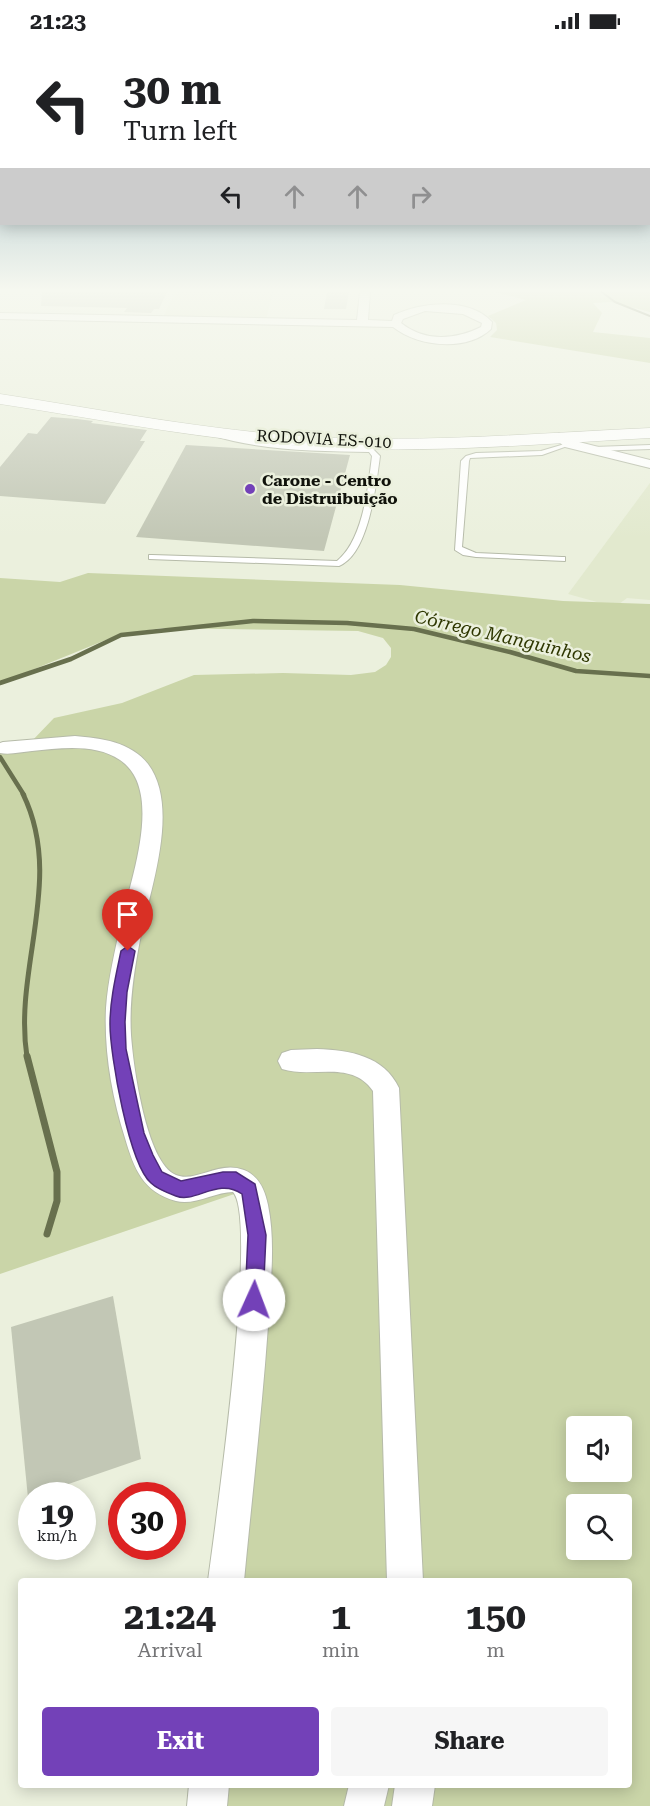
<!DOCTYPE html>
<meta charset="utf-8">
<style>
body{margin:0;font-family:"Roboto Serif",serif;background:#f6f6f6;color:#202124;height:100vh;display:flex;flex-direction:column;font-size:22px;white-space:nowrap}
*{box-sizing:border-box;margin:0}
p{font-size:20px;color:#757577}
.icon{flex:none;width:33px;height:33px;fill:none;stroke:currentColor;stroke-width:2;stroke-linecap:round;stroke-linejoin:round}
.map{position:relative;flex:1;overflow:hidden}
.details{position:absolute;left:18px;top:1536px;width:614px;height:210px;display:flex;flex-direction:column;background:#fff;border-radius:6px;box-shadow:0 3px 15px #0003}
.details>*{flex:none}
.guide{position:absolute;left:0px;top:0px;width:651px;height:183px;box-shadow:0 3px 15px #0003;background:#fff;color:#202124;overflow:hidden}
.tools{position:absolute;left:566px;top:1374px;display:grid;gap:12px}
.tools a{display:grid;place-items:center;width:66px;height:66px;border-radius:6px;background:#fff;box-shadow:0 3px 15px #0003;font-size:30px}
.speed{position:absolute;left:18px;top:1440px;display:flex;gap:12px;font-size:30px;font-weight:700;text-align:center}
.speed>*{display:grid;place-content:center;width:78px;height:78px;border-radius:50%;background:#fff;box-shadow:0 3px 15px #0003;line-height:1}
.speed small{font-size:15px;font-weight:400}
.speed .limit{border:9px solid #d22;background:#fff;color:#111}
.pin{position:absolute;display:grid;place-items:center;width:51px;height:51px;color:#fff;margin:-62px -26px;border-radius:50% 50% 50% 0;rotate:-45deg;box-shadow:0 0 6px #0007}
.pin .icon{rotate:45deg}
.me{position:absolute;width:66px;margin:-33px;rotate:2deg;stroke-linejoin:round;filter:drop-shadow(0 0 4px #0008)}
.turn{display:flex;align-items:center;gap:21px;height:126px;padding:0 24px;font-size:27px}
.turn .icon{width:78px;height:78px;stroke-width:2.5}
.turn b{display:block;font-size:42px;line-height:51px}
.lanes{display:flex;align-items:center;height:57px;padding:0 24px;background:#0003;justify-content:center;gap:30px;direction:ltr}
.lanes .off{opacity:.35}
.eta{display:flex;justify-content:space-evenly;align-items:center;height:102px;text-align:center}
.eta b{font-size:36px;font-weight:700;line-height:42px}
.button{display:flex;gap:12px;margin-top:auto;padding:12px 24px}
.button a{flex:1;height:69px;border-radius:6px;background:#7341b8;color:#fff;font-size:24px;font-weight:700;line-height:69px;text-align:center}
.button a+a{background:#f6f6f6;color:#202124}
.status{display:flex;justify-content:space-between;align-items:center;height:42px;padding:0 30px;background:#fff;direction:ltr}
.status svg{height:16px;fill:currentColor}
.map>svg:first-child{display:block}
</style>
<div class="status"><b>21:23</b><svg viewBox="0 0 49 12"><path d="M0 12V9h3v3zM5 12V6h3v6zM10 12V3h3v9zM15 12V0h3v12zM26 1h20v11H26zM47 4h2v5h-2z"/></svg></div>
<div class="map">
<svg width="650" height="1764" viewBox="0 0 650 1764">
<rect width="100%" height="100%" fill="#ebf0dd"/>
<g fill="#e2e9ce">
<path d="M175,250H273L266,278L163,275Z"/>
<path d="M650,441V558L627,556L615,565L568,552Z"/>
</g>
<g fill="#cad5a8" fill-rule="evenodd">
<path d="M495,250H650V270L611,260L593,261L602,271L593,290L650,296V321L490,295L497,288L496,281L488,274L526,258Z"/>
<path d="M88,531L400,543L563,559L650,562V1764H215L216,1743H628V1539H227L246,1148L0,1232V712L30,701L54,676L122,661L194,633L283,631L351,633L375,630L386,623L391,615V606L383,596L358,589L162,586L118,593L0,641V536L60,540ZM576,1384H621V1430H576ZM576,1462H621V1508H576Z"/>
</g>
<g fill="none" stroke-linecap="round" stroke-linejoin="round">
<path stroke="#68704e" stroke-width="2" d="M602,250L615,260L650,274"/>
<g stroke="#68704e" stroke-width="4.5">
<path d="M0,641L71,617L121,593L253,579L347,581L414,587L510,610L576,629L650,634"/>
<path d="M0,715L24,753"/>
</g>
<path stroke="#68704e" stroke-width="5" d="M23,752C65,838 13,926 27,1015"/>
<path stroke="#68704e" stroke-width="7" d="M27,1014L57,1130V1159L47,1192"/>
</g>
<g fill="#c2c7b5">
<path d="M42,250H167L159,267H154L151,271L124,270L127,266L41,264Z"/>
<path d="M327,250H349L346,267H324Z"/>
<path d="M51,375L77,377L93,379L91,381L147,388L140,399H145L105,462L0,454V425L28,391L37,392Z"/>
<path d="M186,403L350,413L324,509L136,495Z"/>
<path d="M113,1254L141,1417L28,1456L11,1285Z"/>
</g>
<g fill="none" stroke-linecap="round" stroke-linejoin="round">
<g stroke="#b6bba9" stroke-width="2">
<g id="lane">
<path d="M213,390C264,404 315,405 368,406L369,401H373L374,408L380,414C376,443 369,512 339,524L149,517V513H152L337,519C363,498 368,446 372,414L369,410C315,409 262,409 211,393L210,392Z"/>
<path d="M568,401L573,402L542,413L470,416L469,419L462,505L476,511L562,515H565V519L476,515L463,513L455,508L461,419L466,414L476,411L541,409Z"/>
<path d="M650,403V407L594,409L591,407L594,405Z"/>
</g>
</g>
<g stroke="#b6bba9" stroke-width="2">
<g id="street">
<path d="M360,250H370L368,278L392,279L394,273C422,260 469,255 492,280L491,287C467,310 418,305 393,285L0,277V271L357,278ZM425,269L463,272L482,281L481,285C455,298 425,300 401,281L403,277Z"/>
<path d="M559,391L575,399L650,418V426L565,405L553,395Z"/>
<path d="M75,694C101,696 131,700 148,722C181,766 149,850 140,898C134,929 129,961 131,993C133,1022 146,1121 176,1133C196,1141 219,1118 244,1128C259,1134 265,1148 268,1163C276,1202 270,1245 268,1284C262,1369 252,1454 244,1539H208C215,1485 259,1177 233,1150C215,1150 194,1164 176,1159C143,1150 134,1127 125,1096C112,1055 104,1010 106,966C108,937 115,909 121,881C130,839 165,748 120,718C95,701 60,706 32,709C21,710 10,713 0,711V701L3,700Z"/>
<path d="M317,1007C350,1008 384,1014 399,1046L423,1539H387L373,1049C351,1017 312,1037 282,1027L278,1019L282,1011L291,1008Z"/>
<path d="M189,1743H229L227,1764H187Z"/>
<path d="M349,1743H389L384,1764H344Z"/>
<path d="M395,1743H435L432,1764H392Z"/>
</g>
</g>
<g stroke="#b6bba9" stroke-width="1">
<path id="secondary" d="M0,352C105,368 209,389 315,395C426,401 538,391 650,386V396C538,402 426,412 315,405C209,399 105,378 0,362Z"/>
</g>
<use href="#lane" fill="#fff" fill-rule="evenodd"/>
<use href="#street" fill="#fff" fill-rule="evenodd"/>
<use href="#secondary" fill="#fff" fill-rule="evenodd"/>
</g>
<linearGradient id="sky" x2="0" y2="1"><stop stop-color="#83a9b6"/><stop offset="0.5" stop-color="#f6f8f0"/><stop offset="1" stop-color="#f6f8f0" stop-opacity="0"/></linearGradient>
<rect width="650" height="497" fill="url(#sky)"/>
<path fill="#7341b8" stroke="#4b2a78" stroke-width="1.5" d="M128,904L135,909L127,950L125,980L126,1007L144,1091L153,1113L162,1130L181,1139L223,1130H236L255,1142L266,1193L263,1258L261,1264L254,1267L248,1264L245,1258L248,1193L242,1152C218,1135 195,1162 176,1154C168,1151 157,1147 151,1141C129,1122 110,1013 110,982C110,958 116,933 121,909Z"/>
<circle fill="#7341b8" stroke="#ebf0dd" stroke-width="2" cx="250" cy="447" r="6"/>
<g text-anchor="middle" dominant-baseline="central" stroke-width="5" stroke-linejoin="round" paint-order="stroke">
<g font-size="16" fill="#10120b" stroke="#ebf0dd">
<text transform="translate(324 397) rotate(3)">RODOVIA ES-010</text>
</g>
<g font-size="16" font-weight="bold" fill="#10120b" stroke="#ebf0dd" text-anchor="start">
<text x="262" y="438">Carone - Centro<tspan x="262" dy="18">de Distruibuição</tspan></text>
</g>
<g font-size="18" font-style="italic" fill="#2e3700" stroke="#ebf0dd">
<text transform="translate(503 594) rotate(13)">Córrego Manguinhos</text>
</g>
</g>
</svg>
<div class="tools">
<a><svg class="icon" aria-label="sound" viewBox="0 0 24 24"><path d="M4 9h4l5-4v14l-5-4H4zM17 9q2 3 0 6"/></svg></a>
<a><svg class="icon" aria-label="search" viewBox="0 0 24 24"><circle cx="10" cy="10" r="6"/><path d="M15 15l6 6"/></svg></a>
</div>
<div class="speed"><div>19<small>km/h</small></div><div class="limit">30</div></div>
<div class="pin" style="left:128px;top:909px;background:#d93025"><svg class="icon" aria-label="arrive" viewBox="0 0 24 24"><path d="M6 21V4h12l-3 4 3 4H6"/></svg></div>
<svg class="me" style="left:254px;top:1258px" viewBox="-20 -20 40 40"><circle r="19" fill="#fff"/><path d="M0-13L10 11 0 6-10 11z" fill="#7341b8"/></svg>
<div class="guide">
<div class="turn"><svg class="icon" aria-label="left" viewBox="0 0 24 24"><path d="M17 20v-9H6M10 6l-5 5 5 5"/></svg><div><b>30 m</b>Turn left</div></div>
<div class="lanes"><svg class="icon" aria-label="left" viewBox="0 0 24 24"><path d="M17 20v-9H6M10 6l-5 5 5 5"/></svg><svg class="icon off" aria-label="ahead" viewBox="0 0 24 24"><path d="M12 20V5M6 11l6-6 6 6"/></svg><svg class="icon off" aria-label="ahead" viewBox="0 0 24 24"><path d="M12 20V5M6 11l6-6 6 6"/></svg><svg class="icon off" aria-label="right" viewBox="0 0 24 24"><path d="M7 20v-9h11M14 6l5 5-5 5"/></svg></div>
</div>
<section class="details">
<div class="eta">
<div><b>21:24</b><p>Arrival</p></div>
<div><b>1</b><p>min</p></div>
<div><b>150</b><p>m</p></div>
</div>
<div class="button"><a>Exit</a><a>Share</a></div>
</section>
</div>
